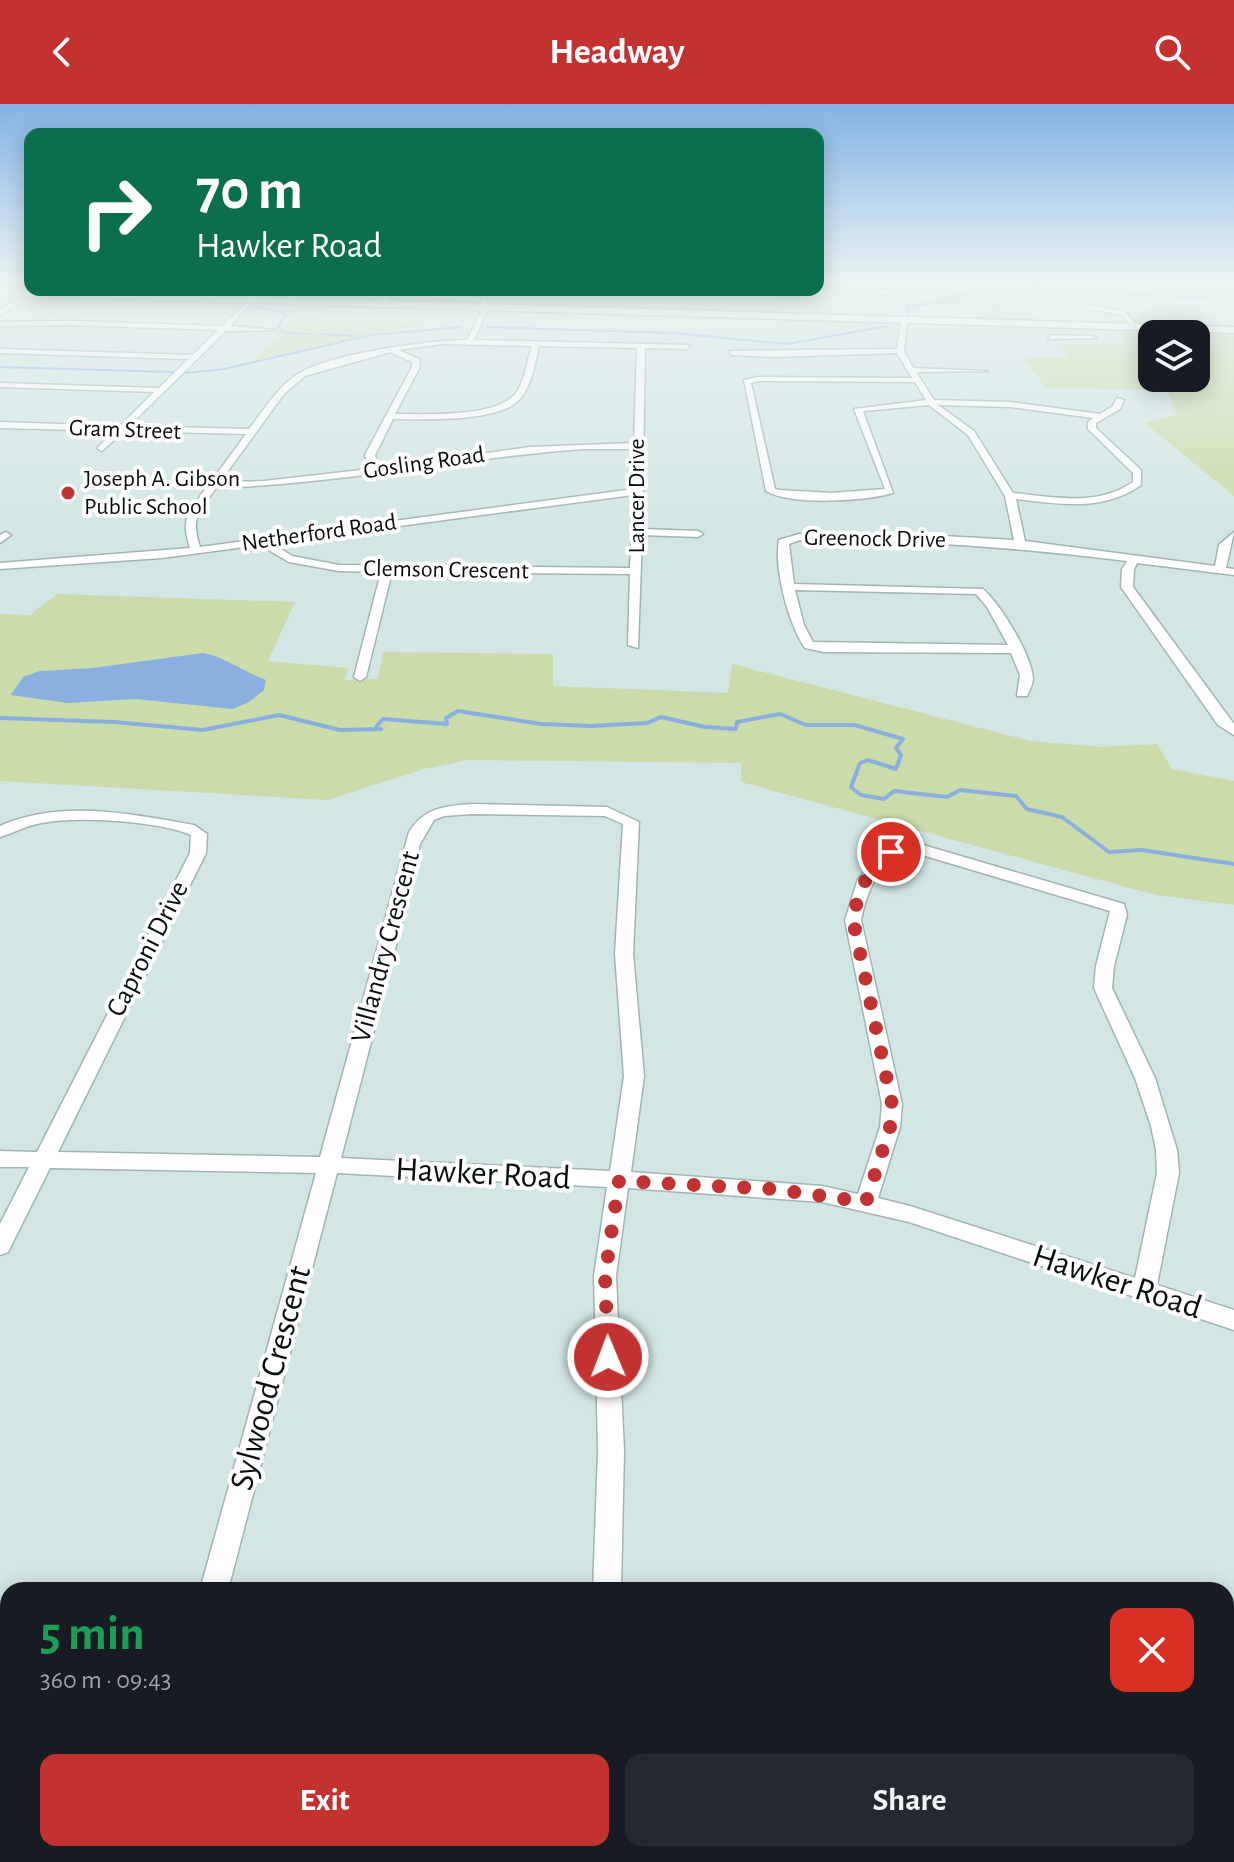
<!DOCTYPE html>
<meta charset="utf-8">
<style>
body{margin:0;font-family:"Alegreya Sans",sans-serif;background:#242831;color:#f1f3f6;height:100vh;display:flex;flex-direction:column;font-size:30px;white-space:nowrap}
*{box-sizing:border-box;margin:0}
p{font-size:26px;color:#9ea1a6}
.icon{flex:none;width:44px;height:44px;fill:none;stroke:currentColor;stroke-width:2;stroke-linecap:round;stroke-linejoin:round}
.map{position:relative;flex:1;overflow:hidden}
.details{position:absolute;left:0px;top:1478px;width:1234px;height:280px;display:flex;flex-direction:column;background:#171b24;border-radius:24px 24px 0 0;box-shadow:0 4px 20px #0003}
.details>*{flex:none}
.top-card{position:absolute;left:24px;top:24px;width:800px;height:168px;border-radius:16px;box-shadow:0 4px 20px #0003;background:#0b6e4f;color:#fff;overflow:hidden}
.buttons{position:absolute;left:1138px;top:216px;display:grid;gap:16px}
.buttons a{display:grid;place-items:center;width:72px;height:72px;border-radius:16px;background:#171b24;box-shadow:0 4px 20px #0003;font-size:40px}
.pin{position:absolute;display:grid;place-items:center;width:68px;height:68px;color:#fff;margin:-34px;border:4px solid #fff;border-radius:50%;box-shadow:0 2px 8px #0007}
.me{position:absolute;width:88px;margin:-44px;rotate:359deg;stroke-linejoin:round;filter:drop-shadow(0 0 6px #0008)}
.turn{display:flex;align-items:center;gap:28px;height:168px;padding:0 40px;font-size:36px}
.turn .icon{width:104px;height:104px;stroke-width:2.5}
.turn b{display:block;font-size:56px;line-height:68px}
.round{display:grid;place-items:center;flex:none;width:84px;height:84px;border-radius:16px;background:#242831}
.overview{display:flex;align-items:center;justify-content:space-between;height:136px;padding:0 40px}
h1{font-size:48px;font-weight:700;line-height:60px;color:#1e9e55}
.primary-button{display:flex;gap:16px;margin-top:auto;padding:16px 40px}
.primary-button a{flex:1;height:92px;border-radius:16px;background:#c13231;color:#fff;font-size:32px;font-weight:700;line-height:92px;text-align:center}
.primary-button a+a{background:#242831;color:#f1f3f6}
header{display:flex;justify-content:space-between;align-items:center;height:104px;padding:0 40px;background:#c13231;color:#fff;font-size:36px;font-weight:700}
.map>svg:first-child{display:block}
</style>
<header><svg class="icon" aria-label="back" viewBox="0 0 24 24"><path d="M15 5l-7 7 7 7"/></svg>Headway<svg class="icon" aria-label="search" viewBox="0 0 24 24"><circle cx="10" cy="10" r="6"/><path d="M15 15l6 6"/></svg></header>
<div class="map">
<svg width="1234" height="1758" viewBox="0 0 1234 1758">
<rect width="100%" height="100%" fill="#d2e7e5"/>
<g fill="#c9dcaa">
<path d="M970,178H1086L1213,187L1234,194V197L992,187L1005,206L899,201L942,191Z"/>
<path d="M294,214L429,219L253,257Z"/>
<path d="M1116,228L1167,230H1152V274H1196V231L1234,232V392L1145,319L1177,311L1167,286L1046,284L1026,257L1025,254H1069L1060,240L1126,241Z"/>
<path d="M57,490L295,498L268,557L348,564L345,576L378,575L383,548L553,550V582L728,589L732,560L1031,637L1102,643L1157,640L1172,665L1234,677V801L1156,791L741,678V659L469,656L424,665L328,696L0,677V510L30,511Z"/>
<path d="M1226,1655L1234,1686V1758H873V1750H1226Z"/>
</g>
<path fill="#8bafe0" d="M203,549C221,551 246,569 266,576L264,586L249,598L233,605L135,595L68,599L11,591L23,573L40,567L93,564Z"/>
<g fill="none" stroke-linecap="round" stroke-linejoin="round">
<g stroke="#8bafe0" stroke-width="2">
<path d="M251,202L284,208L286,212L278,222L283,229L312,230"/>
<path d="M906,214L909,208L907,203L955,195L953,191H968L975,184L1010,187L1012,178L1041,181L1031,185L1034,186L1230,195"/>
<path d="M487,223L673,229L787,240L888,222"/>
<path d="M319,230L357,232"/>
<path d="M0,263L173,268"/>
<path d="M185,269L224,265L372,231L461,223"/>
</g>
<path stroke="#8bafe0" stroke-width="4" d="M0,614L114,618L203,626L279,611L340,626L381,625L376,623L383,615L447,620L446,614L458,607L541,620L591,622L647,619L661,613L705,623L736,625L737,618L780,610L806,621H855L903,635L896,644L901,651L896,665L868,656L860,659L851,683L861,691L884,695L894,687L947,693L960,686L1016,692L1027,705L1062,713L1109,748L1142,746L1234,760"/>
<g stroke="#a1b4b2" stroke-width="3">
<g id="minor">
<path d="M923,178H930L919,185L861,194L654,186L861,190L917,181Z"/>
<path d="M1192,178H1200L1234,189V193Z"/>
<path d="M221,186H264L230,222L275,226L226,227L129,322L249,325C264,306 277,283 298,270C328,250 430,236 467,236L482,206V197L430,194L432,191L487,194L488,206L474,236L690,241L687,245L645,244L642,425L698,427L703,430L698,433L642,431L638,544L628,541L630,470L392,468L366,573L360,577L354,573L381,468L339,467L289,458L260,441L162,454L0,465V459L190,444C180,413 189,408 207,383V379L211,378L246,330L124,327L102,347L97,344L115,327L0,324V318L120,322L154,288L0,283V279L159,284L188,255L0,249V245L193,251L218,226L71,221L0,222V218L71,217L222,222L257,189ZM442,240L532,242C527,257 525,276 516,289C497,314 425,310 395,310L420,263L419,255L398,246ZM539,242L637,244L634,339L530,343L379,364L375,351L393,315C424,315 498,319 520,295C532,281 535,259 539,242ZM390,248L412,258V263L365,351L370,365L264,377L220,378L284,290L305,272ZM583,345H634L633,385L200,443C190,413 199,408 216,384C340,380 460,354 583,345ZM633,391L630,464L339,461L292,452L272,439Z"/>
<path d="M28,189L33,190L0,211V206Z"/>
<path d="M1086,201L1124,207L1140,224L1135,225L1119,210L1084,204Z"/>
<path d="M904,215L907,217L904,247L913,264L988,267L916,268L934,296L1010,298L1100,310L1113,302L1117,294L1124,296L1120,305L1096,319V324L1141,366V381C1103,408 1060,400 1016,395L1025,437L1215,462L1219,441L1234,428L1226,464L1234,465V471L1137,459L1134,465L1133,483L1234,620V631L1218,621L1121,483L1122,465L1127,457C1017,443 911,436 800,436L789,440L794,480L983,485C1001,501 1031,550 1033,574C1033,580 1030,586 1027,592H1017L1020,571L1011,549L824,548L805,544C788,519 774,465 779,436L799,430H908L1014,436L1005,392L968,331L929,301L863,307L893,389C865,397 792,402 766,387L744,276L758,273L912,274L897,249L774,253L732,251L729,247L897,245L901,217ZM758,277L915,278L926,296L854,305L885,385L831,389L780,386L775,385L751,279ZM938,301L1010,303L1093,314L1088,318V325L1133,369V378C1097,403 1054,393 1013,389L974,327ZM795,486L976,490L987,503L1008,541L813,538L804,521Z"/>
<path d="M1051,231L1093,232L1097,234L1048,235Z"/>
<path d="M6,428L11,431L0,439V431Z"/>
<path d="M472,700L607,703L639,718L633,850L644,972L631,1068L822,1082L858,1090L880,1023L882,1000L845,816L858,775L878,752L908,741H923L1124,800L1127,811L1114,862L1112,884L1155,974L1177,1046L1179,1069L1157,1181L1234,1206V1226L909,1118L822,1098L628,1084L616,1172L624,1347L621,1486H593L598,1347L594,1172L607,1083L337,1069L228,1486H200L316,1069L50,1064L8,1148L0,1151V1120L29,1063H0V1047L37,1048L190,749L191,731C157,717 78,712 42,719C27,721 14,729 0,733V722C61,695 131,710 194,721L207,730L206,749L58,1048L320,1053L409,728C424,704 444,702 472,700ZM472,710L605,712L623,720L615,850L624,972L610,1067L341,1054L407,799L420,740L434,716L444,712ZM908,750L922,751L1110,807L1096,862L1094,884L1135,974L1151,1022L1156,1046L1157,1069L1135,1174L910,1102L878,1094L900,1023L902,1000L861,816C867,788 877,758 908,750Z"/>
<path d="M127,1750H159L157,1758H125Z"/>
<rect x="582" y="1750" width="32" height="8"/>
</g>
</g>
<g stroke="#a1b4b2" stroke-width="3">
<path id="tertiary" d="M385,186H393L382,203H376Z"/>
</g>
<g stroke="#a1b4b2" stroke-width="3">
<path id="secondary" d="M0,185L1234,223V229L0,191Z"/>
</g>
<use href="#minor" fill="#fff" fill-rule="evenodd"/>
<use href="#tertiary" fill="#fff" fill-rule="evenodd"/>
<use href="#secondary" fill="#fff" fill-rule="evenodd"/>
</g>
<linearGradient id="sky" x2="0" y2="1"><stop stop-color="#83b2e5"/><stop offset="0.42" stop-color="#ebf4f3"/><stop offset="1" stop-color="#ebf4f3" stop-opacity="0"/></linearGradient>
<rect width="1234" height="424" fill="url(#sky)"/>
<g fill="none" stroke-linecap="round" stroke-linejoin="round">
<path stroke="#c13231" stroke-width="14" stroke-dasharray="0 25.2" d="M608,1253L605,1172L619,1077L772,1085L866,1098L890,1023L892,1000L853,816C857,791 868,761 891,748"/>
</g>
<circle fill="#c13231" stroke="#fff" stroke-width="3" cx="68" cy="389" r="8"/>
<g text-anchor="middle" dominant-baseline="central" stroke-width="8" stroke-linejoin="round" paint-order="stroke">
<g font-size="24" fill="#090f0f" stroke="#fff">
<text transform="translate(125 326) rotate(2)">Gram Street</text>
<text transform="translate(424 359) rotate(-8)">Gosling Road</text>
<text transform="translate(637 392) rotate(-90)">Lancer Drive</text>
<text transform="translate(319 429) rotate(-8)">Netherford Road</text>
<text transform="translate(875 435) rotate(1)">Greenock Drive</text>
<text transform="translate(446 466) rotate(1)">Clemson Crescent</text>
</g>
<g font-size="24" fill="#090f0f" stroke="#fff" text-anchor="start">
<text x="84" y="375">Joseph A. Gibson<tspan x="84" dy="28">Public School</tspan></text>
</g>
<g font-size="28" fill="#090f0f" stroke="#fff">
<text transform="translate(386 843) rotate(-75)">Villandry Crescent</text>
<text transform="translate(148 845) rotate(-63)">Caproni Drive</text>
</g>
<g font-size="34" fill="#090f0f" stroke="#fff">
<text transform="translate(483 1070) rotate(3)">Hawker Road</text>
<text transform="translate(1117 1178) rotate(18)">Hawker Road</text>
<text transform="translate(271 1274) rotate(-75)">Sylwood Crescent</text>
</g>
</g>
</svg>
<div class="buttons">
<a><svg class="icon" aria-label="layers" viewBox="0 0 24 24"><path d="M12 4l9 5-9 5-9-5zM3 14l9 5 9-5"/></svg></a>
</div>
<div class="pin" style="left:891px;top:748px;background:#d93025"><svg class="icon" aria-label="arrive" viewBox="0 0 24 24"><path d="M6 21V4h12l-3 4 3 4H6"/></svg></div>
<svg class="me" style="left:608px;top:1253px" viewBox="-20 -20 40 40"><circle r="17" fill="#c13231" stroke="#fff" stroke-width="3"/><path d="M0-11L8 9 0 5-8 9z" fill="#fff"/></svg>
<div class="top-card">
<div class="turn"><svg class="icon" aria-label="right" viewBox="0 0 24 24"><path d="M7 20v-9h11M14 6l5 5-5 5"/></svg><div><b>70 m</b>Hawker Road</div></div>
</div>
<section class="details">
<div class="overview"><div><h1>5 min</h1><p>360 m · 09:43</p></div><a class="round" style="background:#d93025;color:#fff"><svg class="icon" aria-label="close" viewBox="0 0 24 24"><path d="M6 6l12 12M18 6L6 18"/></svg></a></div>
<div class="primary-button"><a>Exit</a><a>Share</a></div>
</section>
</div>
